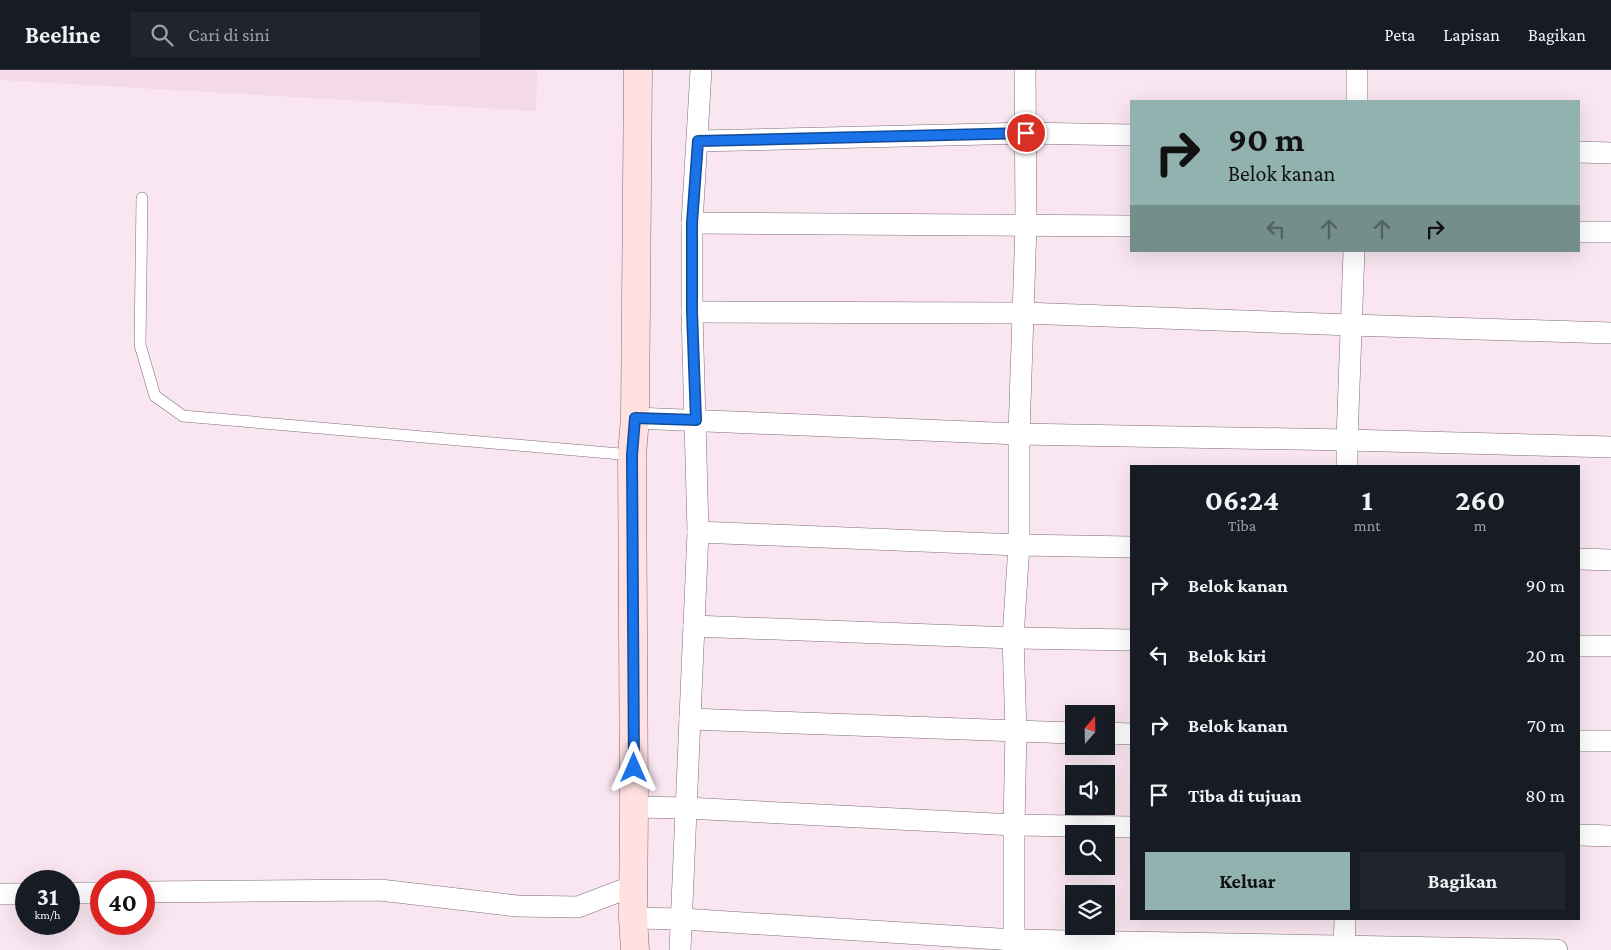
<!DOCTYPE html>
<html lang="id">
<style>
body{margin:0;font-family:"Crimson Pro",serif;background:#20242c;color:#f1f3f6;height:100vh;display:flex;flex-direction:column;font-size:19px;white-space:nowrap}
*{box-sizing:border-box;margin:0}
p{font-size:16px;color:#9ea1a6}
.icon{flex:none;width:28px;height:28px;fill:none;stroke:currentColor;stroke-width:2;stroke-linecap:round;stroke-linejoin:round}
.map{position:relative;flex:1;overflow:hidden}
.panel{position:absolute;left:1130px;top:395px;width:450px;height:455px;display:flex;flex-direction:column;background:#171b24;border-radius:0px;box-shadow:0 5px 20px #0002}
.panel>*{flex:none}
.banner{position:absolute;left:1130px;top:30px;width:450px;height:152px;border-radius:0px;box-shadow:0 5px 20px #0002;background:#91b2ae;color:#111;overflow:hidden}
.needle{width:32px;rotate:20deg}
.controls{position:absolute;left:1065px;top:635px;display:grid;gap:10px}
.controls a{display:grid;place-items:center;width:50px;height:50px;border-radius:0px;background:#171b24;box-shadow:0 5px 20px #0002;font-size:25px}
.speed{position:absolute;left:15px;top:800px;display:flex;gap:10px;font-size:25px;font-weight:700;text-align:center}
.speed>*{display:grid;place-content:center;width:65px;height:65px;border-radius:50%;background:#171b24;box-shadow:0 5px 20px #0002;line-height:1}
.speed small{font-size:12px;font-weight:400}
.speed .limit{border:8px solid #d22;background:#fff;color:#111}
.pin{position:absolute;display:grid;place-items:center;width:42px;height:42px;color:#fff;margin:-21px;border:2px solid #fff;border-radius:50%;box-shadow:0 1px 5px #0007}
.me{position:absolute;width:55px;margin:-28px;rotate:0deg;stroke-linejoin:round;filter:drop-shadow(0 0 4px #0008)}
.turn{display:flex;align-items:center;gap:18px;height:105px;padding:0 15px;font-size:22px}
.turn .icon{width:65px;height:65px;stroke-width:2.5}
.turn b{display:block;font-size:35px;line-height:42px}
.lanes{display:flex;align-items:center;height:48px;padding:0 15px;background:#0003;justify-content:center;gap:25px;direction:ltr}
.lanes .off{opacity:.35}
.eta{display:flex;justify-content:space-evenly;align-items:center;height:85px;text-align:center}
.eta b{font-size:30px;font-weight:700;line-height:35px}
.button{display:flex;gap:10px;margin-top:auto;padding:10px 15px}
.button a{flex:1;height:58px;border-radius:0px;background:#91b2ae;color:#111;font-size:20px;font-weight:700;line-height:58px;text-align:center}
.button a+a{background:#20242c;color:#f1f3f6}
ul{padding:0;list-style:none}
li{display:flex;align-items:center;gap:15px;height:70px;padding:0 15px}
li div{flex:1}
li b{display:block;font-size:19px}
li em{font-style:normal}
header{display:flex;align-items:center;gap:30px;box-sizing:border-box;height:70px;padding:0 25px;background:#171b24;border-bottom:1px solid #363941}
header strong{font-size:24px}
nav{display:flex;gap:28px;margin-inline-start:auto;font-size:18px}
.search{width:350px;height:45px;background:#20242c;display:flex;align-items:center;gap:12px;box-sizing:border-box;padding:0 18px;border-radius:0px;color:#9ea1a6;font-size:19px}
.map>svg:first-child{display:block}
</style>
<header>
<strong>Beeline</strong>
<div class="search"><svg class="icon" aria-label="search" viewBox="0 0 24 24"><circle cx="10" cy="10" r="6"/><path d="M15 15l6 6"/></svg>Cari di sini</div>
<nav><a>Peta</a><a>Lapisan</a><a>Bagikan</a></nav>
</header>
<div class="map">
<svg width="1611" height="880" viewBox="0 0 1611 880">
<rect width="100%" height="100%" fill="#f9e6f0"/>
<path fill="#f4d9e7" d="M0,0H537L536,41L0,10Z"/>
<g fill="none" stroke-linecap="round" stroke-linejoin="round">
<g stroke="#7f6e77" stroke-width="12">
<path id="lane" d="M142,128L140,275L155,326L183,346L632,385"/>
</g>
<g stroke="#7f6e77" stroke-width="22">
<g id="street">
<path d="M1357,0V31"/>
<path d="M698,71L1026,63L1131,65"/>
<path d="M1579,82L1611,83"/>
<path d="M692,153L1131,156"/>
<path d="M1579,162H1611"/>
<path d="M692,242L1023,243L1351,255L1611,263"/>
<path d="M635,348L1019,364L1347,370L1611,377"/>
<path d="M1347,396V370L1354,181"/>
<path d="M698,462L1019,475L1131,477"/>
<path d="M1579,489L1611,490"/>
<path d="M694,556L1013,568L1131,570"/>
<path d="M1579,576H1611"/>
<path d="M690,649L1074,663"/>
<path d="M1106,663L1131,664"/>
<path d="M1579,671H1611"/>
<path d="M634,737L687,738L1014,755L1131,757"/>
<path d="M1579,765L1611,766"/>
<path d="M144,822L380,820L517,836L578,837L633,816"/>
<path d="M69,823H101"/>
<path d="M0,824H26"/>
<path d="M633,848L682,849L1014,870L1557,880"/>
<path d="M680,880L698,462L692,242V153L701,0"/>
<path d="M1014,880V755L1016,661L1013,568L1019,475V364L1026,155L1025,0"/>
<path d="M1344,880L1345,849"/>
</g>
</g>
<g stroke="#7f6e77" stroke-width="29">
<path id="secondary" d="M635,880L633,848L634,737L632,385L635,348L638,0"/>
</g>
<use href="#lane" stroke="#fff" stroke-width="11"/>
<use href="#street" stroke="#fff" stroke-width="21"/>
<use href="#secondary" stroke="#ffe1e2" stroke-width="28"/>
</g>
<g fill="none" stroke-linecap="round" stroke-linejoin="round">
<g stroke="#114b97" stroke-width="12">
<path id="route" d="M634,698L632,385L635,348L696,350L692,242V153L698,71L1026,63"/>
</g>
<use href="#route" stroke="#1a73e8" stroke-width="9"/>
</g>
</svg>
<div class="controls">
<a><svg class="needle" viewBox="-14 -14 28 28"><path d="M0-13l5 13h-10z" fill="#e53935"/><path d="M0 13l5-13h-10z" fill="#9ea1a6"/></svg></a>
<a><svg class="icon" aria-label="sound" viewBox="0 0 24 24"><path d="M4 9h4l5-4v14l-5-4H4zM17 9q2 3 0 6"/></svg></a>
<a><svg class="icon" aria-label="search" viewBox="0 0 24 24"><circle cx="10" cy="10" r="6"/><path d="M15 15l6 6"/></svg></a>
<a><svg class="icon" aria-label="layers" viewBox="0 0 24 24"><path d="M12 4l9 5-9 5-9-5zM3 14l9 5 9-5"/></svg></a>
</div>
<div class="speed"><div>31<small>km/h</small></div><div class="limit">40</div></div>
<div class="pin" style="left:1026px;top:63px;background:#d93025"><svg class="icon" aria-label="arrive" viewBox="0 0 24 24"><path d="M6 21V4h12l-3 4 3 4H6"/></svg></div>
<svg class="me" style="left:634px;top:698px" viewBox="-20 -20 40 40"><path d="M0-17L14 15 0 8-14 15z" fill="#1a73e8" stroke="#fff" stroke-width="4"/></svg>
<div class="banner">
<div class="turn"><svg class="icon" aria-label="right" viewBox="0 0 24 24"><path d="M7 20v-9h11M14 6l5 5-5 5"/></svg><div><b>90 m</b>Belok kanan</div></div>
<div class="lanes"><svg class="icon off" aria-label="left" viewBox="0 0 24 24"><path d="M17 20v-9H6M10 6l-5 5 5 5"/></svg><svg class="icon off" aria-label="ahead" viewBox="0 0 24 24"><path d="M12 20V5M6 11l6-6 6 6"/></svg><svg class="icon off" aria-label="ahead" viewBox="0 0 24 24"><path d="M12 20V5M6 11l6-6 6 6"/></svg><svg class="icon" aria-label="right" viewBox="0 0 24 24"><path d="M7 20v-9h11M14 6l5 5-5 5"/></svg></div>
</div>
<section class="panel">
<div class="eta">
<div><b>06:24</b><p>Tiba</p></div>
<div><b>1</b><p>mnt</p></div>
<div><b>260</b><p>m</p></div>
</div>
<ul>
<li><svg class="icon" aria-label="right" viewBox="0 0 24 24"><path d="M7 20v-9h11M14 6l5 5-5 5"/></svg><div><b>Belok kanan</b></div><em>90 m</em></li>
<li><svg class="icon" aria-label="left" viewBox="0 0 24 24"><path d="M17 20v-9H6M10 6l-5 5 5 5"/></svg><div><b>Belok kiri</b></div><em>20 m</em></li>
<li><svg class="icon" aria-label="right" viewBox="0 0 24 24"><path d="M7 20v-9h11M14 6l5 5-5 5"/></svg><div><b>Belok kanan</b></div><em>70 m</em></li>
<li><svg class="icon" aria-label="arrive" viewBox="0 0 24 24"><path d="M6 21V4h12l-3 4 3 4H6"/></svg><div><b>Tiba di tujuan</b></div><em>80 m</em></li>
</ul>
<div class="button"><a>Keluar</a><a>Bagikan</a></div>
</section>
</div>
